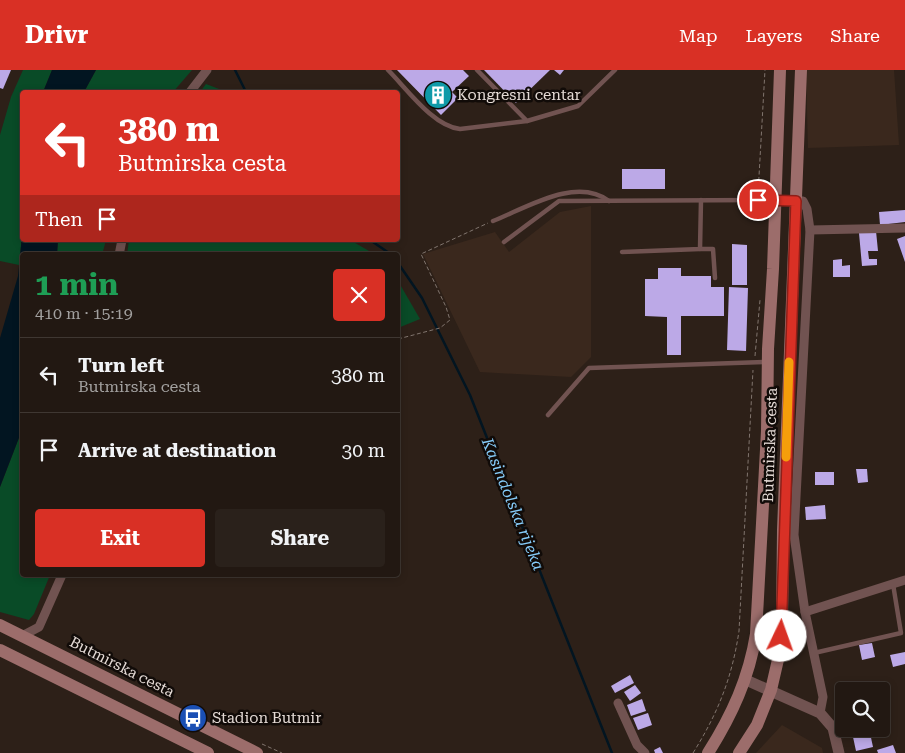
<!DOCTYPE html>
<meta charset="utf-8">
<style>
body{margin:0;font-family:"Roboto Serif",serif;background:#2a211b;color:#f1f3f6;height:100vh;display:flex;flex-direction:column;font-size:19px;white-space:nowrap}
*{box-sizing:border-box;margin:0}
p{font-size:16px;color:#a2a09f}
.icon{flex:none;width:28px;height:28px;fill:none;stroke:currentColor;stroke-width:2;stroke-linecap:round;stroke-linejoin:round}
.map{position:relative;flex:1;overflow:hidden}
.side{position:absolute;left:20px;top:182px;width:380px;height:325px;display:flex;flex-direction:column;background:#221812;border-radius:5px;box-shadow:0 2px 8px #0003,0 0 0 1px #3f3732}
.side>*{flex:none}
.top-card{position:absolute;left:20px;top:20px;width:380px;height:152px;border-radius:5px;box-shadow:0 2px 8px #0003,0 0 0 1px #3f3732;background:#d93025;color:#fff;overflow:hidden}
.controls{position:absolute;left:835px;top:612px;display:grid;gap:10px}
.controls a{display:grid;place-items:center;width:55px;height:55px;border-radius:5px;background:#221812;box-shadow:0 2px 8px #0003,0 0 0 1px #3f3732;font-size:25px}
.pin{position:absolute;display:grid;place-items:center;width:42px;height:42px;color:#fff;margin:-21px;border:2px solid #fff;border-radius:50%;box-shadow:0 1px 5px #0007}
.me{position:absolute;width:55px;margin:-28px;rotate:3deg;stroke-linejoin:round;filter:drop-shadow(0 0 4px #0008)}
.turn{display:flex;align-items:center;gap:18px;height:105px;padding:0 15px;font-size:22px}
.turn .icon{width:65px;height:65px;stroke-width:2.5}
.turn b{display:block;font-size:35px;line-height:42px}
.then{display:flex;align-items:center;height:48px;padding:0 15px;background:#0003;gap:10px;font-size:19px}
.round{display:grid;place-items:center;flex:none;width:52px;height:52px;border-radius:5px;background:#2a211b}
.headline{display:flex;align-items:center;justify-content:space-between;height:85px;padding:0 15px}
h1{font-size:30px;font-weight:700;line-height:38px;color:#1e9e55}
.action{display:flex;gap:10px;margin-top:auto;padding:10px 15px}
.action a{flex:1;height:58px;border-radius:5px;background:#d93025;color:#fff;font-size:20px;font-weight:700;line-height:58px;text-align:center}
.action a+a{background:#2a211b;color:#f1f3f6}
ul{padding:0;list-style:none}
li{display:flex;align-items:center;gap:15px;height:75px;padding:0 15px;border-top:1px solid #3f3732}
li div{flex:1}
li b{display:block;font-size:19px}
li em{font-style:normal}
header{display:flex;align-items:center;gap:30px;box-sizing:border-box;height:70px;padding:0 25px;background:#d93025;color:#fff}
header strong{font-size:24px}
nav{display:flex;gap:28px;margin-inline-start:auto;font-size:18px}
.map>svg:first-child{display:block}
</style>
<header>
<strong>Drivr</strong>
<nav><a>Map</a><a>Layers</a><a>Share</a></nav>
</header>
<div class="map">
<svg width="905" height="683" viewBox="0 0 905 683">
<rect width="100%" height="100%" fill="#2d2018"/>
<g fill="#3a281d">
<path d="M806,0H894L899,75L808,78Z"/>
<path d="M591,136V287L571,307L480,302L423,184L495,162L509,182L560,142Z"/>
<path d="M782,655L822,678L823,683H756Z"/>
</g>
<g fill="#094b27">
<path d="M23,0H52L43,22H22V166L19,195L0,191V65L11,27Z"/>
<path d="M96,0H192L173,22H84Z"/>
<path d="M206,14L227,22H200Z"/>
<path d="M58,170H106L102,185H57Z"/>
<path d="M129,170H350L376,185H127Z"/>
<path d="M398,211L420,249L398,258Z"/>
<path d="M22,360V505H50L34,544L29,550L0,542V417Z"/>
</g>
<g fill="#021521">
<path d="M52,0H96L84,22H43Z"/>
<path d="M22,166V170H58L57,185H22V360L0,417V268L18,206Z"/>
</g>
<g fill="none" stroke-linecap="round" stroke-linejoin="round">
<g stroke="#021521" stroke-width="2.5">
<path d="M235,0L246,22"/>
<path d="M370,170L392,185"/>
<path d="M398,193L422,228L470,325L612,683"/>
</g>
</g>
<g fill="#bca9e7">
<path d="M0,0H11L3,19L0,18Z"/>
<path d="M397,0H463L469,6L452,22L458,28L441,45Z"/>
<path d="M484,0H550L516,33Z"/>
<path d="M554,0H564L560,5Z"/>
<rect x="622" y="99" width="43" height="20"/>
<path d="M905,140V152L880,155L879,142Z"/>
<path d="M876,161L878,181H868L869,189H877V195L862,196L859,163Z"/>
<path d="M905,166V192L897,169Z"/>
<path d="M732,174L747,175V215H732Z"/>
<path d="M842,189V196L850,195V207H833V190Z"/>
<path d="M658,198H681V206H711V217H724V246H681V285H667V247L645,246V209H658Z"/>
<path d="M729,217L748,218L746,281L727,280Z"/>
<path d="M856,399H867L868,412L858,413Z"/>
<rect x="815" y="402" width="19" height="13"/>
<path d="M825,435L826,449L806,450L805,437Z"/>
<path d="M872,573L875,587L862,590L859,575Z"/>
<path d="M905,582V594L893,597L890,585Z"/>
<path d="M630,605L634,613L615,623L611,616Z"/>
<path d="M874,611L878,621H867L865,614Z"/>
<path d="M635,615L641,623L630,631L624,622Z"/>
<path d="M642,629L646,641L631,646L627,635Z"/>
<path d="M648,643L652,655L638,660L633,648Z"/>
<path d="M870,663L873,677L856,681L853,667Z"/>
<path d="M893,675L896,683H878L877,680Z"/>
<path d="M660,677L663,683H655L654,680Z"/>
</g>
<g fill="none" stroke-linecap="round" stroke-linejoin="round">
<g stroke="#81756e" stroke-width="1" stroke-dasharray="4 2.5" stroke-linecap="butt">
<path d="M758,124L765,0"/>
<path d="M398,269L440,258L450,250L446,237L421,184L488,153"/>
<path d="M755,286L760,230"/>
<path d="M262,674L282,683"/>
<path d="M693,683C718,643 732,608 739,561L753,300"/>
</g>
<g stroke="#715351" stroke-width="4.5">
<path d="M388,0C407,19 433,56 460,59L527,51"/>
<path d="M477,0L527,51L578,36L615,0"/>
<path d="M493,151C526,138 576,106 609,131"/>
<path d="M504,172L559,131L774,130"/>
<path d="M700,179H713L715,208"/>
<path d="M622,182L700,179L701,130"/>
<path d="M548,345L589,298L767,292"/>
<path d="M814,583L901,563L893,514"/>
</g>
<g stroke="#715351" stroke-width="9">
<path d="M190,22L207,0"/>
<path d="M776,130L803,131L807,139L810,160L794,465L805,542L823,627L820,643"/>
<path d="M810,160L905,158"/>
<path d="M119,185L122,170"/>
<path d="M805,542L905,510"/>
<path d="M22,566L39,557L62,505"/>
<path d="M618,633L637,675L645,683"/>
</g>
<path stroke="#715351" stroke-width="11" d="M746,610L820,643L833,658L839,683"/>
<g stroke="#9c6d6b" stroke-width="12">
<path d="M0,555L257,683"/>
<path d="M0,580L208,683"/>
<path d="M708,683C732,645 749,608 756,564L767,361L768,279L773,199L780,0"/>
<path d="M739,683L757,655L771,620L780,581L782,551L783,460L801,0"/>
</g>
</g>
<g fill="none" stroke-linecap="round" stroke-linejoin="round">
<g stroke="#8d1f18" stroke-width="12">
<path id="route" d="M758,130L796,131L781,566"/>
</g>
<use href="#route" stroke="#d93025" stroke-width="9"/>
<path stroke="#f59e0b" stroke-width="9" d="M786,387L789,292"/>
</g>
<defs>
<g id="building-disc" transform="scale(1.4375)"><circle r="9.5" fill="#0f9aa8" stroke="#110b08"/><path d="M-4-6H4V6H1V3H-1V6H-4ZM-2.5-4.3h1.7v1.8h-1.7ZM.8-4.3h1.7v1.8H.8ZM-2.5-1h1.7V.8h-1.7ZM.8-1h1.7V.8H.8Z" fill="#fff"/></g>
<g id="bus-disc" transform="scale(1.4375)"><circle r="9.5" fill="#1a4fb4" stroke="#110b08"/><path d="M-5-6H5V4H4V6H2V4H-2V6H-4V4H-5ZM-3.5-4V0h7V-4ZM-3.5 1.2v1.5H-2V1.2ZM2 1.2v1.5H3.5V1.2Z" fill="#fff"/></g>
</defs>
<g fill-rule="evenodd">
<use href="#building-disc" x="438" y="25"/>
<use href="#bus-disc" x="193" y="648"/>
</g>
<g text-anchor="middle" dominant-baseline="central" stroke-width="5" stroke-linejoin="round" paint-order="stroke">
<g font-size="15" fill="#e4dad5" stroke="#110b08" text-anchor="start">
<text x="457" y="25">Kongresni centar</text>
<text x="212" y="648">Stadion Butmir</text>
</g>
<g font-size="15" fill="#e4dad5" stroke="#110b08">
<text transform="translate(770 375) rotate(-88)">Butmirska cesta</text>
<text transform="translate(122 597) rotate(27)">Butmirska cesta</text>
</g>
<g font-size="16" font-style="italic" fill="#86ccfa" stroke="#110b08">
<text transform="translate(513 434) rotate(68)">Kasindolska rijeka</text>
</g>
</g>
</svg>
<div class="controls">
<a><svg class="icon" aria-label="search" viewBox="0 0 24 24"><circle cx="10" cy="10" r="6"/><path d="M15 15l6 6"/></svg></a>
</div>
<div class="pin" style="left:758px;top:130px;background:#d93025"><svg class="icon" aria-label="arrive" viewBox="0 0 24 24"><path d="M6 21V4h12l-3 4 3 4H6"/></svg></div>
<svg class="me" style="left:781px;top:566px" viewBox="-20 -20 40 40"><circle r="19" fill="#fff"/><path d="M0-13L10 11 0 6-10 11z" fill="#d93025"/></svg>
<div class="top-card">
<div class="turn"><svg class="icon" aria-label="left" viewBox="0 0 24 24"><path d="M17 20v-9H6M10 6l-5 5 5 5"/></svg><div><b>380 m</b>Butmirska cesta</div></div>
<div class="then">Then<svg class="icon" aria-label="arrive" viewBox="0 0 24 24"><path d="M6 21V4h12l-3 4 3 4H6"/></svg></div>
</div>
<section class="side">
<div class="headline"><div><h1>1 min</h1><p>410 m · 15:19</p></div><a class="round" style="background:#d93025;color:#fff"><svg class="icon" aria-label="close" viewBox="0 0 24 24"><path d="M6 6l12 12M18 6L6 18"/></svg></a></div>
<ul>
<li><svg class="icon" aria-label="left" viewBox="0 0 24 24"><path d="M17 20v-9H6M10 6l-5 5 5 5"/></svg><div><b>Turn left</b><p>Butmirska cesta</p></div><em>380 m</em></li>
<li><svg class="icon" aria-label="arrive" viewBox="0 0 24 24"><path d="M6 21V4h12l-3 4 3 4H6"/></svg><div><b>Arrive at destination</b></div><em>30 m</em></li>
</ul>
<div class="action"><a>Exit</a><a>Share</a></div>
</section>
</div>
